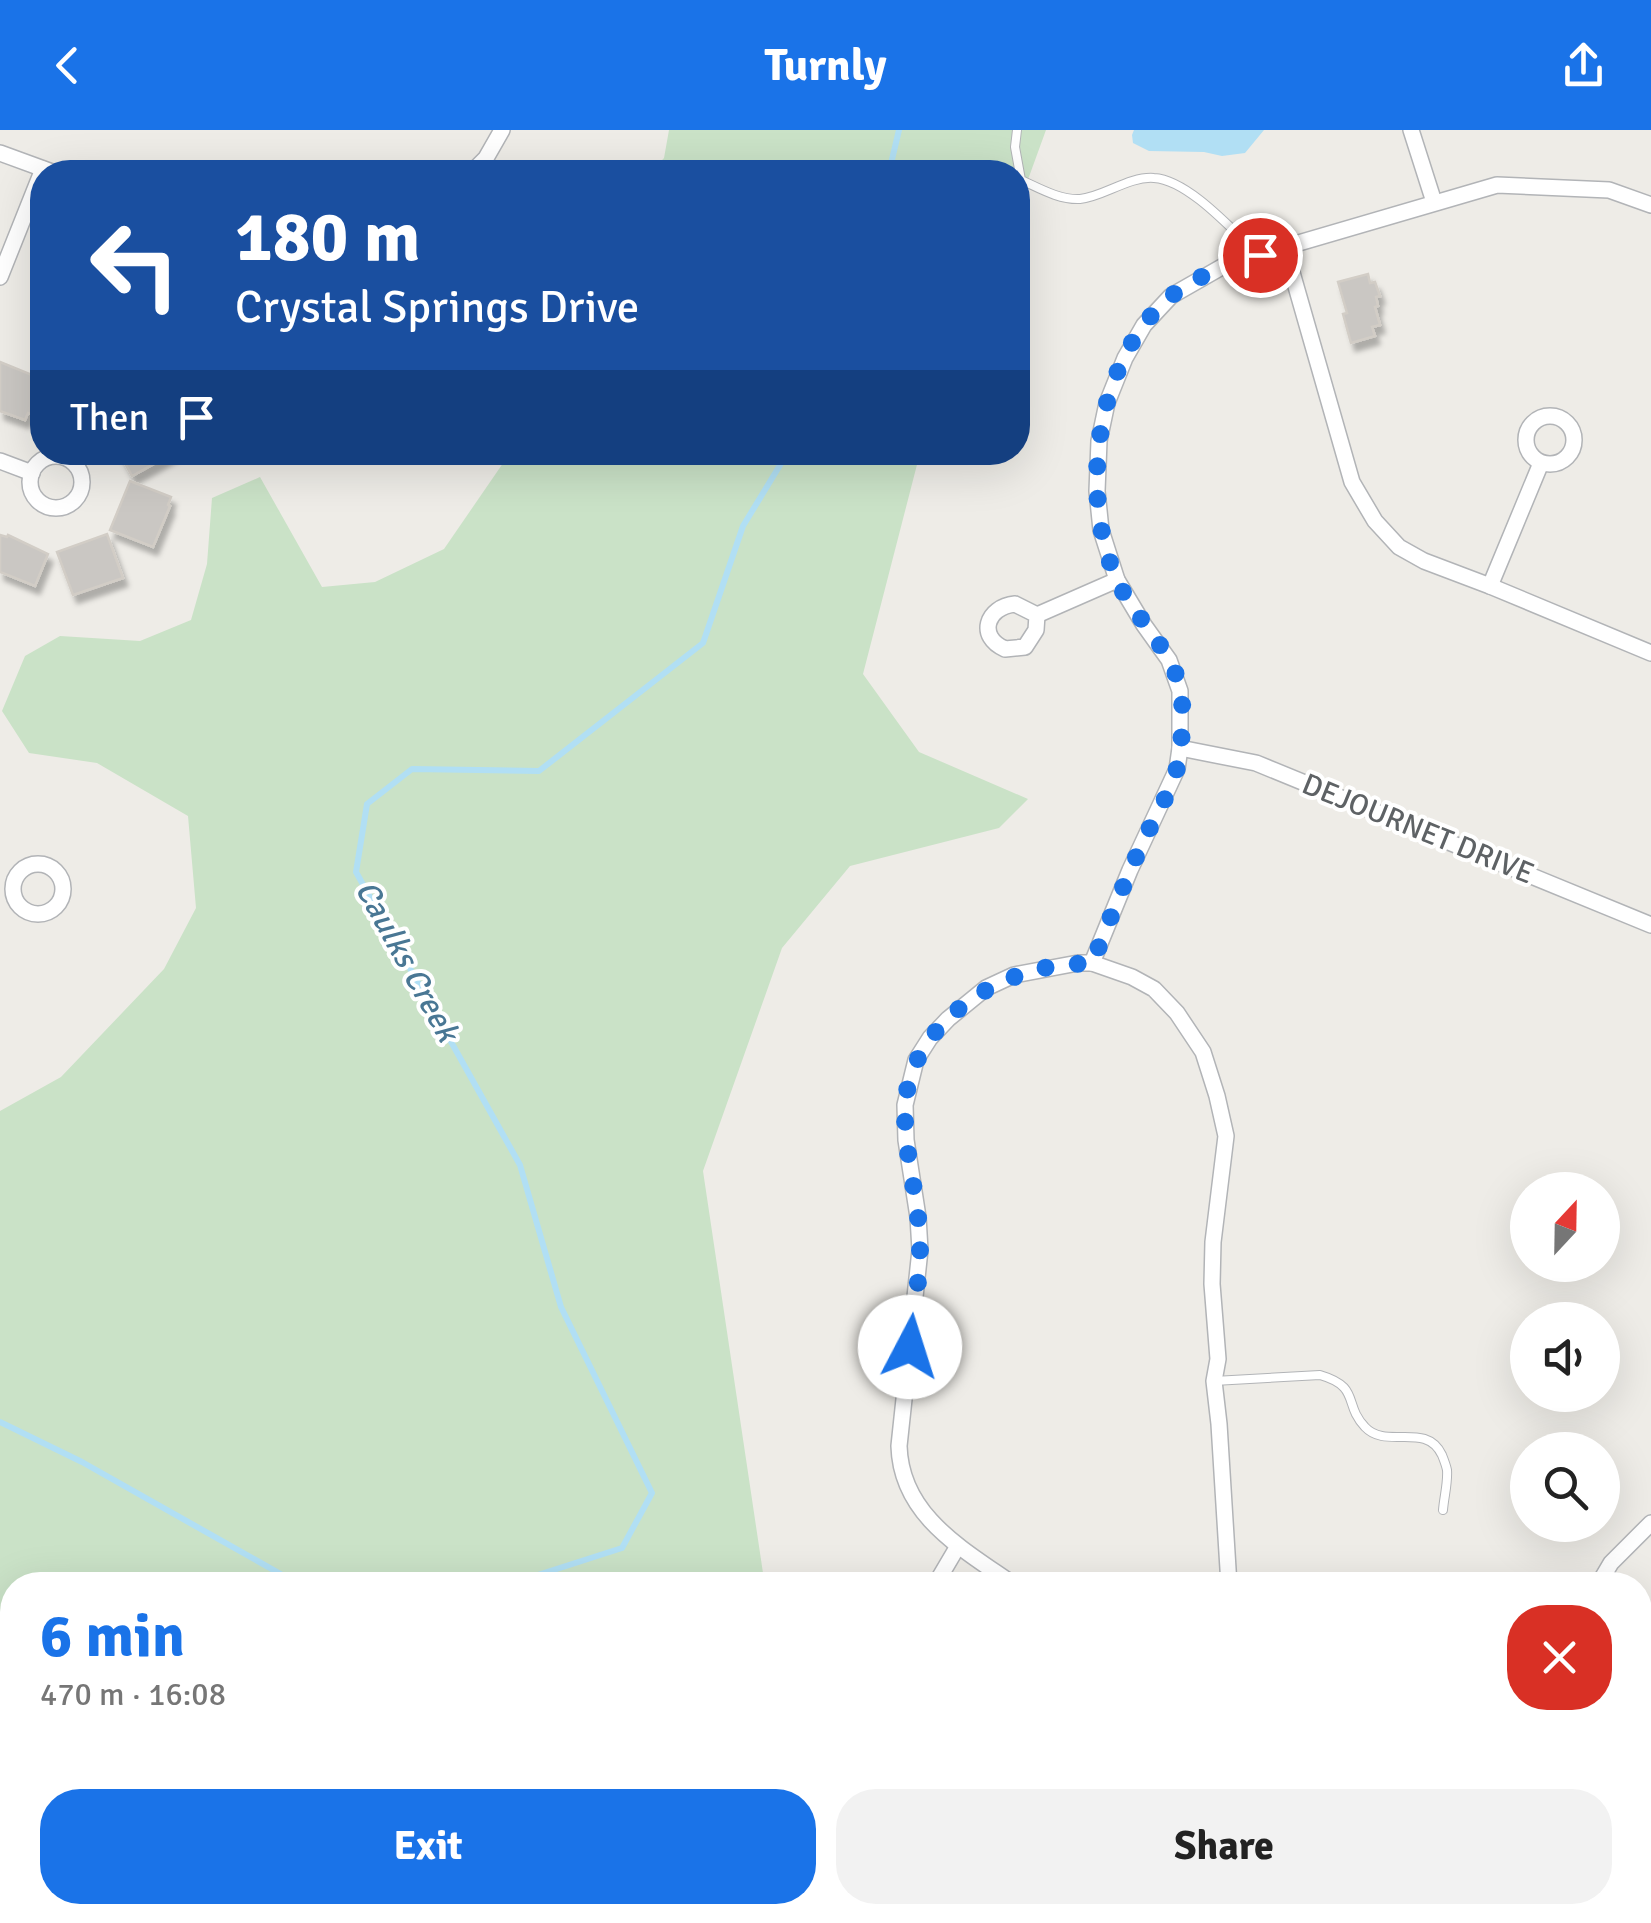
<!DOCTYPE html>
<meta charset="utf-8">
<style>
body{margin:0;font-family:Signika,sans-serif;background:#f2f2f2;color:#222;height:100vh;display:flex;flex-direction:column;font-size:38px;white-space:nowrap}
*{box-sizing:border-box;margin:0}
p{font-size:32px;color:#767676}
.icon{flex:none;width:55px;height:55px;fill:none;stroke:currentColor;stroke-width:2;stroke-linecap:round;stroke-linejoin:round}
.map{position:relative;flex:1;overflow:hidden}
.side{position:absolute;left:0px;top:1442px;width:1652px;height:352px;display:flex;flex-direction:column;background:#fff;border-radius:40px 40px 0 0;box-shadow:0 10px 40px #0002}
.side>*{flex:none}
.guide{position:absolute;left:30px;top:30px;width:1000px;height:305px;border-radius:40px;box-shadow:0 10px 40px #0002;background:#1a4fa0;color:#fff;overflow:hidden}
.needle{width:65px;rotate:22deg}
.fabs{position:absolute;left:1510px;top:1042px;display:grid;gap:20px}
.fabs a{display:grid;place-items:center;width:110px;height:110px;border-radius:50%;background:#fff;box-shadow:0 10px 40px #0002;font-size:50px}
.pin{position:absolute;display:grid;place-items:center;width:85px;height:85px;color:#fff;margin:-42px;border:5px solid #fff;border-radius:50%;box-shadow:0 2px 10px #0007}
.me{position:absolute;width:110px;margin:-55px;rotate:5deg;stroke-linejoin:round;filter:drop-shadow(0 0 8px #0008)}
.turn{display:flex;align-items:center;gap:35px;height:210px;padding:0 40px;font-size:45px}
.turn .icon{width:130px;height:130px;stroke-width:2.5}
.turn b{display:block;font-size:70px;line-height:85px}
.then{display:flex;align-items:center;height:95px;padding:0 40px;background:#0003;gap:20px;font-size:38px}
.round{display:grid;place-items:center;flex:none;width:105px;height:105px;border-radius:40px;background:#f2f2f2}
.overview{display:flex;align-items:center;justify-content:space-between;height:170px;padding:0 40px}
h1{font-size:60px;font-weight:700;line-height:75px;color:#1a73e8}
.primary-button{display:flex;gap:20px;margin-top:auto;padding:20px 40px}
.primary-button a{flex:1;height:115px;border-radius:40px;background:#1a73e8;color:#fff;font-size:40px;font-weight:700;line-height:115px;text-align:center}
.primary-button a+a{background:#f2f2f2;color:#222}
header{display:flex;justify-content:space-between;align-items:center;height:130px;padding:0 40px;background:#1a73e8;color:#fff;font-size:45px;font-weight:700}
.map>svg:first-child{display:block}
</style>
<header><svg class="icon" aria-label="back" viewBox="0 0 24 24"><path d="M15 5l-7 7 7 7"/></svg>Turnly<svg class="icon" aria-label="share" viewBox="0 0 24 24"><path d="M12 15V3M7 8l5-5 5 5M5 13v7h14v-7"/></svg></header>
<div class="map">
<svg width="1651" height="1793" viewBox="0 0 1651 1793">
<defs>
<filter id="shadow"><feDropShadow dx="4.5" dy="8" stdDeviation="2.5" flood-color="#0004"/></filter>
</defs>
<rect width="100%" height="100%" fill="#eeece7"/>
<g fill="#cae2c7">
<path d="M669,0H1046L1018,77V42H651L664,28Z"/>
<path d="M510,323H920L863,544L919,622L1028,669L999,698L850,736L782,818L703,1041L763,1443L727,1455H12V1782H607L630,1793H0V981L61,947L164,839L196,778L188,686L97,633L29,623L2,581L25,526L60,506L140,511L191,490L207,434L212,368L260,347L322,457L375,452L444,419Z"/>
</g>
<path fill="#b1dff4" d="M1134,0H1264L1245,23L1222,26L1204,22L1149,21L1133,13L1132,5Z"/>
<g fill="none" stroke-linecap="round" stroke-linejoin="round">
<g stroke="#b1dff4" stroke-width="6">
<path d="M889,42L899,0"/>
<path d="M0,1292L82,1332L300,1455"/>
<path d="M507,1455L622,1418L652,1363L561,1177L520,1035L356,742L367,674L412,639L539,641L703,513L743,396L788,322"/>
<path d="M0,1656H12"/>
<path d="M295,1793L300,1782"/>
</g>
</g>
<g fill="#cac7c3" stroke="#d2cdc6" stroke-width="2.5" filter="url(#shadow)">
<path d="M1368,144L1370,153L1375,152L1380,166L1376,167L1378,176L1375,177L1380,195L1372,197L1375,206L1351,213L1343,184L1347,183L1338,152Z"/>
<path d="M0,232L42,249V264L34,285L28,283L25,290L0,281Z"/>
<path d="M119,322H175L132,346Z"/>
<path d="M130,351L171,367L168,375L170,376L153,417L110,400Z"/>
<path d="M107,404L123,448L73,465L57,422Z"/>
<path d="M0,405L7,407L8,405L48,424L35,456L0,442Z"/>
</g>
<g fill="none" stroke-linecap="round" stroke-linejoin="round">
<g stroke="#b2b4b7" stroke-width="10">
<g id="lane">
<path d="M1017,0L1015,17L1021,50C1039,58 1059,70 1080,69C1103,67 1129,46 1154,48C1189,50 1234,102 1259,125"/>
<path d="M1214,1251L1320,1245C1361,1257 1343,1274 1365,1297C1386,1320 1426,1291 1442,1325C1444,1330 1446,1335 1447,1340C1448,1353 1444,1367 1443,1380"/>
<path d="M809,1782L811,1793"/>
</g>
</g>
<g stroke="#b2b4b7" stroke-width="18">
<g id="street">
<path d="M1411,0L1434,72"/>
<path d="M0,23L52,42"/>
<path d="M472,42L486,28L502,0"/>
<path d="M1285,118L1352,352L1375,391L1399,417L1424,431L1490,456L1651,523"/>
<path d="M0,147L43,39"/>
<circle cx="1550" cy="310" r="24"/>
<circle cx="56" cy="352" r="26"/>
<path d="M0,331L32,343"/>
<path d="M1490,456L1541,333"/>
<path d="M1015,474L1037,485L1036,500L1025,517L1005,519C977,507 986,477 1015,474Z"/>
<path d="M1037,485L1117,450"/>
<path d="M1180,618L1256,633L1651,795"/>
<circle cx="38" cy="759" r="25"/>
<path d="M1092,833L1130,740L1177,639L1180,618V561L1169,530L1144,495L1117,450L1101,400L1097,361L1099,311L1107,273L1125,228L1144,195L1171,166L1227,134L1497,55L1609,60L1651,75"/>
<path d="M935,1455L958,1416"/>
<path d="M1014,1455C963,1419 901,1386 899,1316L920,1120L918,1087L906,1010L905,975L916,930L930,908L948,889L986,858L1014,845L1078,833H1092L1132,847L1154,859L1177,883L1203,922L1217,966L1226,1006L1213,1112L1212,1154L1218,1229L1214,1251L1219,1294L1229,1455"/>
<path d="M1598,1455L1611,1433L1651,1393"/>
<path d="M1034,1782L1036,1793"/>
<path d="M1317,1782L1319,1793"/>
<path d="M1618,1782L1625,1793"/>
</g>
</g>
<use href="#lane" stroke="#fff" stroke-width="8"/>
<use href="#street" stroke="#fff" stroke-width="15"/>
</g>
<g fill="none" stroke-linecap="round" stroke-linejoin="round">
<path stroke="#1a73e8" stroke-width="18" stroke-dasharray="0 32.4" d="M910,1217C913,1185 920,1150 920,1118C920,1071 904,1026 905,980C907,891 1009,829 1092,834C1108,794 1124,753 1142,714C1153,690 1170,664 1177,638C1182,619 1184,581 1181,562C1173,519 1134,488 1117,450C1078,364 1096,229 1170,167C1196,146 1228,134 1260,125"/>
</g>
<g text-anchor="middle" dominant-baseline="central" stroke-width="8" stroke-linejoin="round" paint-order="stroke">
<g font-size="30" fill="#5e6265" stroke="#fff">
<text transform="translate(1418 699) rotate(22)">DEJOURNET DRIVE</text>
</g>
<g font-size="32" font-style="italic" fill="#497794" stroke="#fff">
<text transform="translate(407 831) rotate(61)">Caulks Creek</text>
</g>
</g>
</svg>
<div class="fabs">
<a><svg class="needle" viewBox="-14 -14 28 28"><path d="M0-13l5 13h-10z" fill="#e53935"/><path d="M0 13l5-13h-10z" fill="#767676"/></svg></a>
<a><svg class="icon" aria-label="sound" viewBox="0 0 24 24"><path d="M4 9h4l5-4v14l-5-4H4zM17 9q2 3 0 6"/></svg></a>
<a><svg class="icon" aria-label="search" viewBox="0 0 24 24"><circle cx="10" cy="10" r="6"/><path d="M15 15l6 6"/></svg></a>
</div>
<div class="pin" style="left:1260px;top:125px;background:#d93025"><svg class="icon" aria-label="arrive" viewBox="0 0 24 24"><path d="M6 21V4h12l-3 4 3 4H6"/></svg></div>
<svg class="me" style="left:910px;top:1217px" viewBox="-20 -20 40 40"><circle r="19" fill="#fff"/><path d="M0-13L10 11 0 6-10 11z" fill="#1a73e8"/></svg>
<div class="guide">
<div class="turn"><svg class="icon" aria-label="left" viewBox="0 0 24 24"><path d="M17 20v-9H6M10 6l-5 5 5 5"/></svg><div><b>180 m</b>Crystal Springs Drive</div></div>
<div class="then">Then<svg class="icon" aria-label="arrive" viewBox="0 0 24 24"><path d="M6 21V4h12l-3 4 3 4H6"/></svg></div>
</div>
<section class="side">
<div class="overview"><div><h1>6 min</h1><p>470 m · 16:08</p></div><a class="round" style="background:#d93025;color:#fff"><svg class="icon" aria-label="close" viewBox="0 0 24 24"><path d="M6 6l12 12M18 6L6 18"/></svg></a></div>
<div class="primary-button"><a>Exit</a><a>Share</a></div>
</section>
</div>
